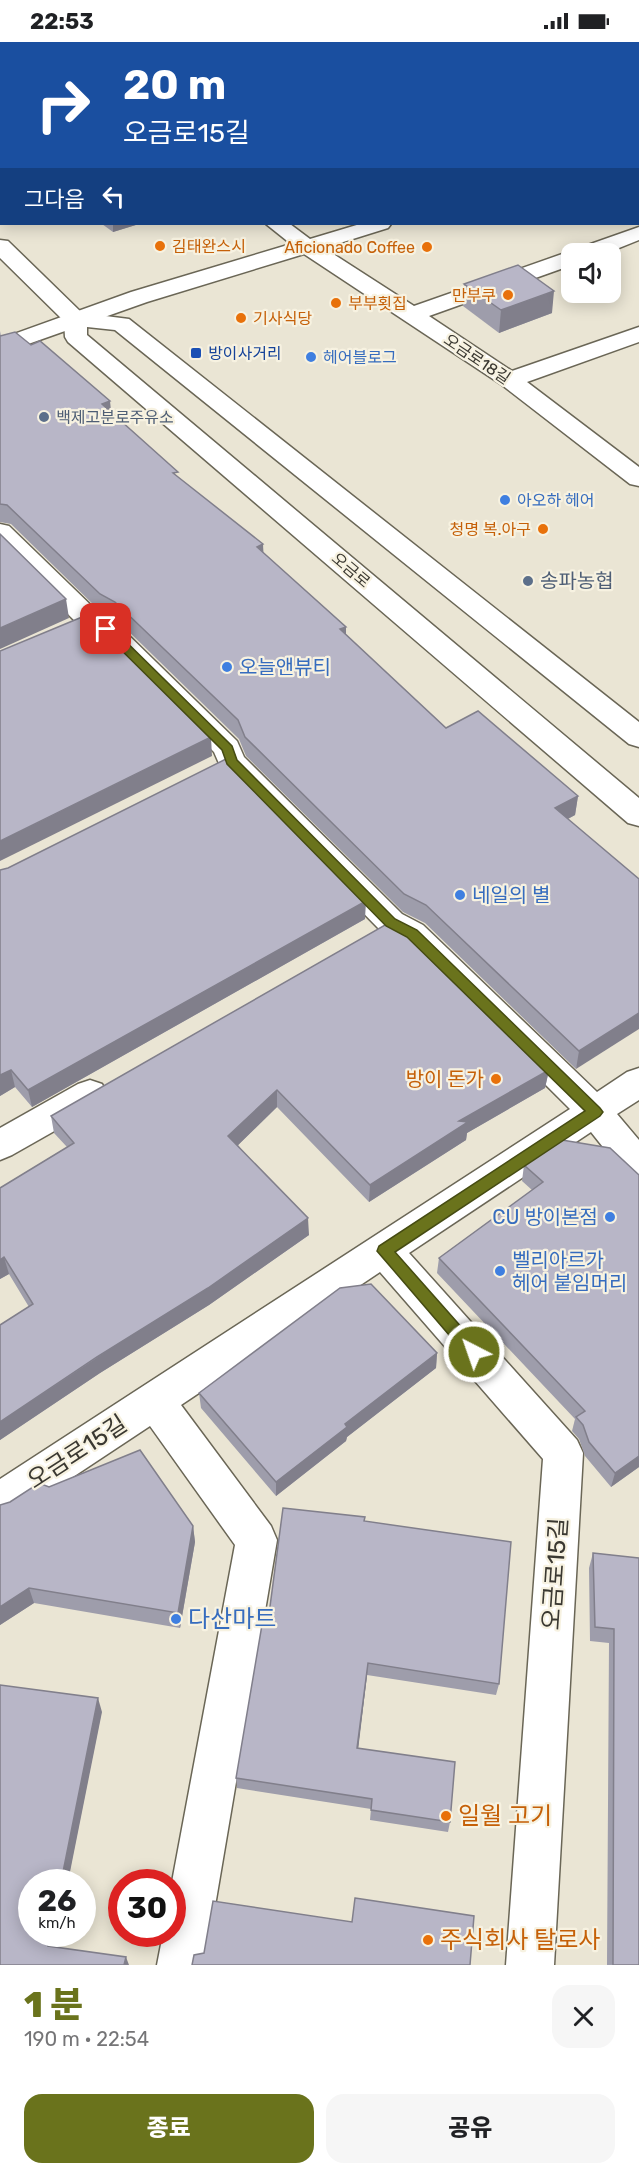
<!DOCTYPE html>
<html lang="ko">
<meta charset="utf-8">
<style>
body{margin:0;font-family:Rubik,"Noto Sans KR",sans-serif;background:#f6f6f6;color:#202124;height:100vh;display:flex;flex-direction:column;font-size:22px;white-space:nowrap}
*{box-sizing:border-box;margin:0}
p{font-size:20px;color:#757577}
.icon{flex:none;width:33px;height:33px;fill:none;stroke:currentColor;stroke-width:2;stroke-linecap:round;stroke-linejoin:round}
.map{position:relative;height:1923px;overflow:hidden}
.side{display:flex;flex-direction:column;background:#fff;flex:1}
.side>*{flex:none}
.guide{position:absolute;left:0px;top:0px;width:639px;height:183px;box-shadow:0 3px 15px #0003;background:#1a4fa0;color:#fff;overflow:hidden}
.fabs{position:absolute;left:561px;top:201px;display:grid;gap:12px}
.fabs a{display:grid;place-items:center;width:60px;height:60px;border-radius:12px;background:#fff;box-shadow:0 3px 15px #0003;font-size:30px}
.speed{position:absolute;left:18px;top:1827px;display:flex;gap:12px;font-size:30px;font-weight:700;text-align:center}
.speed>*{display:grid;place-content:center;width:78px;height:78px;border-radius:50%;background:#fff;box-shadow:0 3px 15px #0003;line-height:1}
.speed small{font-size:15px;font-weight:400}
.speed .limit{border:9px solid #d22;background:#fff;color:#111}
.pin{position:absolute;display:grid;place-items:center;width:51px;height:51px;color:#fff;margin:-26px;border-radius:12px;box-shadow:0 3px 9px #0006}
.me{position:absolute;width:66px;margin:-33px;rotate:319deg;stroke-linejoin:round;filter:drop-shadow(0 0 4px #0008)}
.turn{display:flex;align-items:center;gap:21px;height:126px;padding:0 24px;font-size:27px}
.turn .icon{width:78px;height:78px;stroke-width:2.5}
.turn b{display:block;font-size:42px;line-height:51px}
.then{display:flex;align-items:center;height:57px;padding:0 24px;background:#0003;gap:12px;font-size:22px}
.round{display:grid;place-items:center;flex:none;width:63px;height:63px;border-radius:18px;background:#f6f6f6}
.overview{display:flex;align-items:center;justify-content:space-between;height:102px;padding:0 24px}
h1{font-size:36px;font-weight:800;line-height:45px;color:#6a731c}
.primary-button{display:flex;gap:12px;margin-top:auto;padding:12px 24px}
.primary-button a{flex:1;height:69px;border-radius:18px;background:#6a731c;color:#fff;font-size:24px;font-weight:800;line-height:69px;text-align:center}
.primary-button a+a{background:#f6f6f6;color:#202124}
.status{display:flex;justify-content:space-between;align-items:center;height:42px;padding:0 30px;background:#fff;direction:ltr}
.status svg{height:16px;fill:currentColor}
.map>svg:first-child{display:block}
</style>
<div class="status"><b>22:53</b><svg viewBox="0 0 49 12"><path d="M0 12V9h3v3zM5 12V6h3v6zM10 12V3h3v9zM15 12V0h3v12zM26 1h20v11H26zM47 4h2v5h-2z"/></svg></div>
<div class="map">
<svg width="639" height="1923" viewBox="0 0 639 1923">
<rect width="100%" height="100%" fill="#eae5d4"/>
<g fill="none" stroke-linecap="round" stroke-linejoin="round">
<g stroke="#6a6656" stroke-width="3">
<g id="minor">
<path d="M448,0H470L447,2Z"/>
<path d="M534,0H554L555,2H535Z"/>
<path d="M639,15V27L638,28V16Z"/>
<path d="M638,52H639V65L638,64Z"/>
<rect x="638" y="92" width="1" height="12"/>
<path d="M266,182H290L310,197L360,182H391L388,186L324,206L414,264L639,185V198L604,212H572V223L429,274L512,329L639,285V300L527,340L639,425V444L630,442L502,343L304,212L147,260L0,312V297L131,250L291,202Z"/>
<path d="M0,482L9,484L101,573L116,581L237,699L244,715L402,872L423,883L597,1050L627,1030L639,1026V1058L617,1072L639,1098V1139L626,1134L591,1090L409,1211L577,1398L583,1411L554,1923H506L543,1417L380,1230L181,1363L271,1484L277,1498L205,1923H157L163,1892H172V1840L235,1503L150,1384L14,1474L0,1479V1437L570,1067L401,899L380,888L221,726L214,710L96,593L81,585L0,505Z"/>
<path d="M90,1038L102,1042L107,1052L102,1062L12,1113L0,1118V1086L78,1042Z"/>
</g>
</g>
<g stroke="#6a6656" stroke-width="3">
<g id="secondary">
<path d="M160,0H182L159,2Z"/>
<path d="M2,45V57L0,58V46Z"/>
<path d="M0,198L8,199L82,271L129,277L639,680V705L629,702L115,288L87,285V293L639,756V784L628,781L68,300L65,295L64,279L0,216Z"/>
</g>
</g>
<use href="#minor" fill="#fff" fill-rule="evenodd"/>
<use href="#secondary" fill="#fff" fill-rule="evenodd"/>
</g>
<g fill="#9e9dab">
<path d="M102,182H139L113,190Z"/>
<path d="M464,242L552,271L499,291L463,264Z"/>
<path d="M0,289L1,294L111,370L178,435L346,585V593L446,686L578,754L575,773L568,777L639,837L576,1027L425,881L403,870L246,714L239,697L118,579L102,571L11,482L0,480Z"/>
<path d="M0,828L365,877L32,1065L15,1045L0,1054Z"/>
<path d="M392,879L549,1028L545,1046L467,1091L466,1098L369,1160L277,1065L238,1103L309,1193L209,1263L100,1331L0,1398V1283L29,1265L9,1232L0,1237V1146L67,1105L54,1091L51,1074Z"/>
<path d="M562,1098L639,1425L611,1445L585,1414L579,1397L572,1389L575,1377L437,1231L439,1216L532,1148L522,1139L524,1123Z"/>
<path d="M437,1311L436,1326L347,1395L346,1399L276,1454L201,1366L199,1351Z"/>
<path d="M49,1445L193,1484L195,1500L180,1586L34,1561L0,1583V1463L10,1460Z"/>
<path d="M364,1479L499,1642L496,1653L367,1633L358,1706L450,1780L448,1790L370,1778L371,1767L237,1746L236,1736L269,1572Z"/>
<path d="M593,1511L639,1516V1923H607L609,1601L590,1599L589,1526Z"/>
</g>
<g fill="#817f8b">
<path d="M113,182H139L113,190Z"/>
<path d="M554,249L552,271L499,291L501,268Z"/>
<path d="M110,359L112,378L102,362Z"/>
<path d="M263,502L264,522L257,505Z"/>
<path d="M66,557L69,576L0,607V586Z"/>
<path d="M346,585V604L340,587Z"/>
<path d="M211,695L212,714L0,819V799Z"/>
<path d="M578,754L575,773L552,785L555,766Z"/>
<path d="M366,859L365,877L32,1065L28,1048Z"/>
<path d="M639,971V987L576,1027L579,1009Z"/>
<path d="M11,1028L15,1045L0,1054V1033Z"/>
<path d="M549,1028L545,1046L467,1091L466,1098L369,1160L370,1143L459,1079Z"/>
<path d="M277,1048V1065L230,1111L228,1094Z"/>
<path d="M308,1176L309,1193L209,1263L100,1331L0,1398V1380Z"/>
<path d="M4,1215L9,1232L0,1237V1218Z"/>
<path d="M437,1311L436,1326L347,1395L346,1399L276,1454V1440L345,1382Z"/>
<path d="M639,1414V1425L611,1445L615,1431Z"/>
<path d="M193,1484L195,1500L180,1586L178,1571Z"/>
<path d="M29,1546L34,1561L0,1583V1565Z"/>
<path d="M368,1621L367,1633L357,1717V1706Z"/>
<path d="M98,1656L102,1670L68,1840H61Z"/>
<path d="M51,1892H58L53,1913L48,1904Z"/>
<path d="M126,1915L129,1923H124Z"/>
</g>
<g fill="#b8b6c7" stroke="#817f8b" stroke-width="1.5">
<path d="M518,223L554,249L501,268L464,242Z"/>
<path d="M15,290L31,303L40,299L110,359L102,362L178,430L173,431L263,502L257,505L346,585L340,587L446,686L478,669L578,754L555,766L639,837V971L579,1009L426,863L404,852L245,695L238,678L115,560L100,552L7,463L0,462V294Z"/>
<path d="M0,492L66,557L0,586Z"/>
<path d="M87,573L211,695L0,799V609Z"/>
<path d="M226,717L366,859L28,1048L11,1028L0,1033V828L8,826Z"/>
<path d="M392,879L401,882L549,1028L459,1079L468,1080L370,1143L277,1048L228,1094L308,1176L208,1246L97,1315L0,1380V1283L33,1262L4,1215L0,1218V1146L74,1101L51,1074Z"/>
<path d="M562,1098L610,1106L639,1133V1414L615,1431L589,1400L583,1383L576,1375L585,1369L439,1216L543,1140L524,1123Z"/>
<path d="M371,1242L437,1311L345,1382L347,1385L276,1440L199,1351L340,1246Z"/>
<path d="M140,1408L193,1484L178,1571L29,1546L0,1565V1463L10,1460L39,1441L49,1445Z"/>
<path d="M283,1466L365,1475L364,1479L511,1500L499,1642L368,1621L357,1706L455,1720L450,1780L371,1768L372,1757L236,1736L264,1571L269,1572Z"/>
<path d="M593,1511L639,1516V1923H613L614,1587L595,1585Z"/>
<path d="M0,1643L98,1656L61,1840H32V1892H51L48,1904L126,1915L124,1923H0Z"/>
<path d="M355,1856L474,1874L470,1923H192L194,1913L204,1911L213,1859L352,1880Z"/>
</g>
<path fill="#6a731c" stroke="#454b12" stroke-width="1.5" d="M106,583L110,584L232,704L237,718L395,877L417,888L600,1066L603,1070L600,1074L395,1210L479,1305L481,1310L479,1315L474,1317L468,1315L377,1209L379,1204L585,1069L407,895L386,884L227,722L222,708L102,589V584Z"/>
<g fill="#e8710a" stroke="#f7f2e1" stroke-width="2">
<circle cx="160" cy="204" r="6"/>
<circle cx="427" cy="205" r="6"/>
<circle cx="508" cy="253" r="6"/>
<circle cx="336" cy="261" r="6"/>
<circle cx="241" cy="276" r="6"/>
<circle cx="543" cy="487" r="6"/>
<circle cx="496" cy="1037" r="6"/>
<circle cx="446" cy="1774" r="6"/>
<circle cx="428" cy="1898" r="6"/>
</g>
<rect fill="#1a4fb4" stroke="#f7f2e1" stroke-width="2" x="190" y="305" width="12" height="12" rx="3"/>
<g fill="#3f7fe0" stroke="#f7f2e1" stroke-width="2">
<circle cx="311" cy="315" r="6"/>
<circle cx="505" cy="458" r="6"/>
<circle cx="227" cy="625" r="6"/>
<circle cx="460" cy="853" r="6"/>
<circle cx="610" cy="1175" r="6"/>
<circle cx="500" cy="1229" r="6"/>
<circle cx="176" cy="1577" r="6"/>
</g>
<g fill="#5c6f8a" stroke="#f7f2e1" stroke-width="2">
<circle cx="44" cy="375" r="6"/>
<circle cx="528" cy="539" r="6"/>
</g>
<g text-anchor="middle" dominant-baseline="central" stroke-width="4.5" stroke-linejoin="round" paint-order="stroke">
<g font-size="16" fill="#c56008" stroke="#f7f2e1" text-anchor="start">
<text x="172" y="204">김태완스시</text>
<text x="415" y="205" text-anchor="end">Aficionado Coffee</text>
<text x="496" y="253" text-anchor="end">만부쿠</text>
<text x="348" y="261">부부횟집</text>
<text x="253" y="276">기사식당</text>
<text x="531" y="487" text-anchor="end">청명 복.아구</text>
</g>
<g font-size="16" fill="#164399" stroke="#f7f2e1" text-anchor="start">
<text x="208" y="311">방이사거리</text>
</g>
<g font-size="16" fill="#366cbe" stroke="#f7f2e1" text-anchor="start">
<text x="323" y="315">헤어블로그</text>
<text x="517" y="458">아오하 헤어</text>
</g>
<g font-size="16" fill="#3a3831" stroke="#f7f2e1">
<text transform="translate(477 317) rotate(34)">오금로18길</text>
<text transform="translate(351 528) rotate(40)">오금로</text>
</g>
<g font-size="16" fill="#4e5e75" stroke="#f7f2e1" text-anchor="start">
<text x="56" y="375">백제고분로주유소</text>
</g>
<g font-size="20" fill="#4e5e75" stroke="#f7f2e1" text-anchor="start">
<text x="540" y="539">송파농협</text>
</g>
<g font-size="20" fill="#366cbe" stroke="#f7f2e1" text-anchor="start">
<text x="239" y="625">오늘앤뷰티</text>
<text x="472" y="853">네일의 별</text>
<text x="598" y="1175" text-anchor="end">CU 방이본점</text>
<text x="512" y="1218">벨리아르가<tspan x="512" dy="23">헤어 붙임머리</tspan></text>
</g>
<g font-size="20" fill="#c56008" stroke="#f7f2e1" text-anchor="end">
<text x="484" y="1037">방이 돈가</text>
</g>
<g font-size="24" fill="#3a3831" stroke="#f7f2e1">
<text transform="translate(77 1410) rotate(-33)">오금로15길</text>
<text transform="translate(555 1532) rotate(-86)">오금로15길</text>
</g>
<g font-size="24" fill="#366cbe" stroke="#f7f2e1" text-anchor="start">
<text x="188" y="1577">다산마트</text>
</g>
<g font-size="24" fill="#c56008" stroke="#f7f2e1" text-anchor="start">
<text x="458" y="1774">일월 고기</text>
<text x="440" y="1898">주식회사 탈로사</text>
</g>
</g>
</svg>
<div class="fabs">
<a><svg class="icon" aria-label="sound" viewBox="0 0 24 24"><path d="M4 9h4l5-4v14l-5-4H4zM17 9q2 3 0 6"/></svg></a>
</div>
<div class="speed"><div>26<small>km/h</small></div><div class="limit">30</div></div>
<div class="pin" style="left:106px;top:587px;background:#d93025"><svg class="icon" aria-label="arrive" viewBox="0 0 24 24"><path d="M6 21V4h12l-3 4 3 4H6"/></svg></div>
<svg class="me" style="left:474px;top:1310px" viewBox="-20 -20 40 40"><circle r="17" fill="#6a731c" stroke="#fff" stroke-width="3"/><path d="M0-11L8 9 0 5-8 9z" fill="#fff"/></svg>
<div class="guide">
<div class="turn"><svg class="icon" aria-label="right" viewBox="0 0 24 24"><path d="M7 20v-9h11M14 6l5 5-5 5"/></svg><div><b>20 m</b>오금로15길</div></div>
<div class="then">그다음<svg class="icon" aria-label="left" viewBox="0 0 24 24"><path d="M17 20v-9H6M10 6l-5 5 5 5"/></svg></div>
</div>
</div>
<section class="side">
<div class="overview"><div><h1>1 분</h1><p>190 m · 22:54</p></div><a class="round"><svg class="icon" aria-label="close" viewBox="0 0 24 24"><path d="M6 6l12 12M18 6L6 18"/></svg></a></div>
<div class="primary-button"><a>종료</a><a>공유</a></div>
</section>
